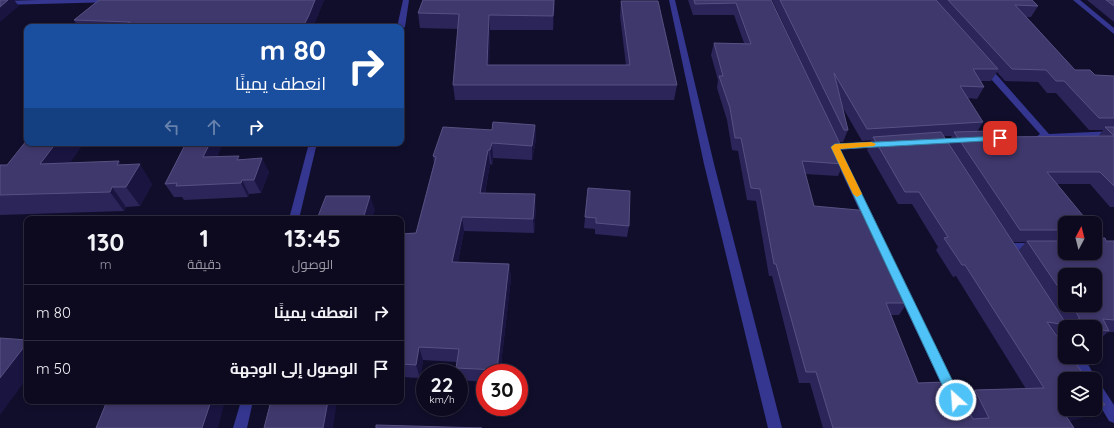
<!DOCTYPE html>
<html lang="ar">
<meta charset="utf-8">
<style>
body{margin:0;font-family:Quicksand,Cairo,sans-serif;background:#1b182d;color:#f1f3f6;direction:rtl;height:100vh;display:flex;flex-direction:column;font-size:15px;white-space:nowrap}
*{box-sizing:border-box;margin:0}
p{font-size:13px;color:#9a9aa5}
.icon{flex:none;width:22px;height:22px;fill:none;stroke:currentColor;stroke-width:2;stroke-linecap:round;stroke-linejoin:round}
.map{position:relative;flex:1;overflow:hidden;direction:ltr}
.details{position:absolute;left:24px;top:216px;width:380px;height:188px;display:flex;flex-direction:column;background:#0d0a20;border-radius:8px;box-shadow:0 2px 6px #0003,0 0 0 1px #2d2b3e;direction:rtl}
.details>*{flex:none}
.guide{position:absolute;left:24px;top:24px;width:380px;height:122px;border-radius:8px;box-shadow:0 2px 6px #0003,0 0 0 1px #2d2b3e;direction:rtl;background:#1a4fa0;color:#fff;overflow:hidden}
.needle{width:26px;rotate:7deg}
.controls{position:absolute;left:1058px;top:216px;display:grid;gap:8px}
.controls a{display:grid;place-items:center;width:44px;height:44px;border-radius:8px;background:#0d0a20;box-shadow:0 2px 6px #0003,0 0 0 1px #2d2b3e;font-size:20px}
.speed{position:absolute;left:416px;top:364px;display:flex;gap:8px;font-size:20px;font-weight:700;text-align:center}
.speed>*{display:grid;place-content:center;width:52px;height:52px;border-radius:50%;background:#0d0a20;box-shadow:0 2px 6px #0003,0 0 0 1px #2d2b3e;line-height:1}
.speed small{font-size:10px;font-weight:400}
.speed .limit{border:6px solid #d22;background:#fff;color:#111}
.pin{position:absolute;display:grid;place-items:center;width:34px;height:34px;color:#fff;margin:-17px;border-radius:8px;box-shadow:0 2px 6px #0006}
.me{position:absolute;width:44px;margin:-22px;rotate:334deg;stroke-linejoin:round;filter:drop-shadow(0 0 3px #0008)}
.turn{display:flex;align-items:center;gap:14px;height:84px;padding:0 12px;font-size:18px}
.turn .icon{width:52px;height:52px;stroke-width:2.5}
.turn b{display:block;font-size:28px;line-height:34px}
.lanes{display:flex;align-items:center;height:38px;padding:0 12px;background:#0003;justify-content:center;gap:20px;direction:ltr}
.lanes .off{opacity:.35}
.eta{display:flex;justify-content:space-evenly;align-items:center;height:68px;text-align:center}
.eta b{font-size:24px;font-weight:700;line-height:28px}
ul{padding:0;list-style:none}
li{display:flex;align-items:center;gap:12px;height:56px;padding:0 12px;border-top:1px solid #2d2b3e}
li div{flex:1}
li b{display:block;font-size:15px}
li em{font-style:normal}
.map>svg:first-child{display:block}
</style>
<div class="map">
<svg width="1114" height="428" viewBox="0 0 1114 428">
<rect width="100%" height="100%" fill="#110e2b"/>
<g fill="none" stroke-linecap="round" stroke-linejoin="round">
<g fill="#34368f" fill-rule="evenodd">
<path d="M37,0H120L117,2L0,5V1Z"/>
<path d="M403,0H409L405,27L401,29V27H397Z"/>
<path d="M669,0H675L714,164L782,428H768L704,164Z"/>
<path d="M1073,0H1080L1114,28V34Z"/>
<path d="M982,65H988L1049,134L1114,131V137L1037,139L1036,137L1040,134L982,69Z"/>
<path d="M882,141L886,144L885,146L839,150L976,428H962L832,152L834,150L831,147L835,144Z"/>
<path d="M309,143H317L299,219H289Z"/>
<path d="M1007,243H1035L1039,244L1040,247L1039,250L1035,251H1007L1003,250L1002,247L1003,244Z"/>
<path d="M1054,316C1066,320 1065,334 1065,344L1061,343L1048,321L1050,318Z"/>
<path d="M1071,357H1084L1094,375L1096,380L1099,382L1114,405V423L1109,421L1095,397V379H1083Z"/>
<path d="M241,401H253L247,428H233Z"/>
</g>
</g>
<g fill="#2c255a" fill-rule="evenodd">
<path d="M99,0H324L313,27H78L74,20Z"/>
<path d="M423,0H555L553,30H490L489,65H626L620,16L621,1L677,85L674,100H455L453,85L458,29L420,28L418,13Z"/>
<path d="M688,0H771L826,114L772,0H1032L1038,6L1031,17H1027L1075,70L1095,75L1114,76V207H1110L1090,184H1057L1065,223V253L1102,238L1106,241H1114V332H1108L1096,342H1095V327H1065L1056,335L1090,415L1069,421L1074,428H823L810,383H799L772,276H769L756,201L747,200L738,151L732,150L727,120L717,88L718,80L711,55L714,43H744L734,15H693ZM997,72L1005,81L1038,82L1047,93H1056L1089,130H1103L1098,137H993L977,132L983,122L968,98L977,99L984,87L981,81H991ZM843,108L862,141L871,140L867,150L898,204H912L938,247L936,250L953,277L956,276L1026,389L975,390L964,401L973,419L948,391L918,383L891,315H899L907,303L877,240L814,206L805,174L838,176L843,164L840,153L842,148L839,142H843L848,130ZM944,136H952L948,143ZM1013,242H1026L1019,250ZM1065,275L1095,305H1065Z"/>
<path d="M1087,0H1114V22Z"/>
<path d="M535,125L536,139L532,160L493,158L492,165L490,164L485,193L536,208L534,233L464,231L458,262L509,264L511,278L500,373H485V382L459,380V373H457L456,368L457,362L423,360L420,378L401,377V234L416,233L434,163L433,156L492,130Z"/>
<path d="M186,143H223L217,156L241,159L269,172L261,193L249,194L248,197L184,200L182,197H174L165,184Z"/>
<path d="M70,163L122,165L152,184L140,206L126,207L124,211L0,215V165Z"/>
<path d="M588,188L629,226L627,237L595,234V229L584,228Z"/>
</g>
<g fill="#191440">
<path d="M8,0H14L19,6L0,22V7Z"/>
<path d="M315,0H324L313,27H303Z"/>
<path d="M554,0H555V6L553,30V16Z"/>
<path d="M489,15L490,30L489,81L487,65Z"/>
<path d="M535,125L536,139L532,160V146Z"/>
<path d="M56,143H84L56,183L40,164Z"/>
<path d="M210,143H223L211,171L203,157Z"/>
<path d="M492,143L493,158L492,165L490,150Z"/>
<path d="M488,150L490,164L482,207L480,193Z"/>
<path d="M262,158L269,172L261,193L254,180Z"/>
<path d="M119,161L131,178L140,164L152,184L140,206L126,187L117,165Z"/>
<path d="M242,180L249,194L248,197L241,183Z"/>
<path d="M112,187L126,207L124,211L110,192Z"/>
<path d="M535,194L536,208L534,233L533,219Z"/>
<path d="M370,196L375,210L372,219H363Z"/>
<path d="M462,217L464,231L455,276L452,262Z"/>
<path d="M509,264L511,278L500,373H497V370Z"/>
<path d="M27,343V378L0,415V378Z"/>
<path d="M419,347L423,360L420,378L416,365Z"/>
<path d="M211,401H225L218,428H202Z"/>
<path d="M328,401H337L333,428H323Z"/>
<path d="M1105,405L1090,415L1052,426L1066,416L1089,409H1095V407Z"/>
</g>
<g fill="#3f386c" stroke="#575183">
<path d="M0,0H8L0,7Z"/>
<path d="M99,0H315L309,15L303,27H124L130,22L74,20Z"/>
<path d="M423,0H554L553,16L489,15L487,65H630L621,1H658L677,85H453L459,14L418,13Z"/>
<path d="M694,0H771L842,148H838L843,164L802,161L814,206L869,211L877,240H879L907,303H886L918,383L944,382L948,391H958L973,419L989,418L975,390L1044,388L965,265H962L944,238L948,237L919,192H905L873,137L941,132L1067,325L1047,322L1065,348V357H1071L1087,379H1065V409H1089L1066,416L1074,428H833L816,372H806L776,264H774L760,189L751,188L741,138H735L730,108L719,76H723L714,43L751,44L736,3L695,4Z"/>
<path d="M780,0H936L998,69H973L984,87L960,86L983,122L867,129L834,73L848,130H844Z"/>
<path d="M948,0H1032L1038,6L1015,5L1075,70H1090L1095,75L1114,76V118H1099L1064,81H1056L1046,70L1012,69Z"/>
<path d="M1106,0H1114V6Z"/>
<path d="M493,122L535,125L532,146L492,143L490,150H488L480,193L535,194L533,219L462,217L452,262L509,264L497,370L456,368L459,349L419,347L416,365L401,364V234L416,233L436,157L433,156L443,127L492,130Z"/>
<path d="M1105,127H1114V136Z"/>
<path d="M989,131L993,137L1114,136V186L1100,172H1047L1089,223H1065V230H1020L954,132Z"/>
<path d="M27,140V143H56L40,164L119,161L117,165L140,164L126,187H112L110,192L0,195V165H7Z"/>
<path d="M186,143H210L203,157L239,156L237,160L262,158L254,180H242L241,183L176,186L177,183L165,184Z"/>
<path d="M588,188L630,191L629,226L596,223V218L585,217Z"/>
<path d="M326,196H370L363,219H317Z"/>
<path d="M1095,230L1102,238H1105L1106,241H1114V320L1103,319L1109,331L1095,329V327H1079V317L1071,305H1095V275H1065V297L1027,241H1065V253H1095Z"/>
<path d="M0,338L27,340V343L0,378Z"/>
<path d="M1095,391L1105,405L1095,407Z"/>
<path d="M107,401H211L202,428H96Z"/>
<path d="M271,401H328L323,428H264Z"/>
<path d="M376,425L482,428H376Z"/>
</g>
<path fill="#4fc3f7" stroke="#337fa1" d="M1000,136L1003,137V140L840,149L960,396L961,400L960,404L956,405L951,404L831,147L835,144Z"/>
<path fill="#f59e0b" d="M871,142L876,144L874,146L840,149L862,194L857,197L853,194L831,147L835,144Z"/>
</svg>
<div class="controls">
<a><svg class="needle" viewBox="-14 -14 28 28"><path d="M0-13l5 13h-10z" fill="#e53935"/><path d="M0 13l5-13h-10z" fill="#9a9aa5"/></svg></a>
<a><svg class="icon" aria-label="sound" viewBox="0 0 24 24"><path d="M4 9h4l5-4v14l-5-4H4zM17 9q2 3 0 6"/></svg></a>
<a><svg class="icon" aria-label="search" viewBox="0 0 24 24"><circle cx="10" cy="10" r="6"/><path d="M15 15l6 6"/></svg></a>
<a><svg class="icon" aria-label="layers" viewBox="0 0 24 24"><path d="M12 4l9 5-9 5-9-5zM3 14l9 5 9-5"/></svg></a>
</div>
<div class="speed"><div>22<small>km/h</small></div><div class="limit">30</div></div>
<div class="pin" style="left:1000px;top:138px;background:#d93025"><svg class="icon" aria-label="arrive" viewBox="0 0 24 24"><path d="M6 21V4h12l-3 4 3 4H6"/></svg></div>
<svg class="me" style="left:956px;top:400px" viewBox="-20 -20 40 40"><circle r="17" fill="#4fc3f7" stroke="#fff" stroke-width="3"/><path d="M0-11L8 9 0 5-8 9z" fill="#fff"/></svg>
<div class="guide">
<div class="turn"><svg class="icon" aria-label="right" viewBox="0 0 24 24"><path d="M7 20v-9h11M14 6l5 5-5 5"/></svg><div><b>80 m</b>انعطف يمينًا</div></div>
<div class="lanes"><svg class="icon off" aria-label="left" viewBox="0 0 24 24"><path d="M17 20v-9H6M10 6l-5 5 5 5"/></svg><svg class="icon off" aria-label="ahead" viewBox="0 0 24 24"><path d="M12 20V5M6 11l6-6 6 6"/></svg><svg class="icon" aria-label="right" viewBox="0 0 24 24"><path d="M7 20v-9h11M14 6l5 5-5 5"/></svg></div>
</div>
<section class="details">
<div class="eta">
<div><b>13:45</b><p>الوصول</p></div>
<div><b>1</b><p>دقيقة</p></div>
<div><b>130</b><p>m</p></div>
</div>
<ul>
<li><svg class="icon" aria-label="right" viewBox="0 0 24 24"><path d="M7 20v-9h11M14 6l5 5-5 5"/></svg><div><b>انعطف يمينًا</b></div><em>80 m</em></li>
<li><svg class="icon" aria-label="arrive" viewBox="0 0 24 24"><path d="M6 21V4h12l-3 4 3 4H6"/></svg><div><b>الوصول إلى الوجهة</b></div><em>50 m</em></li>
</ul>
</section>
</div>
